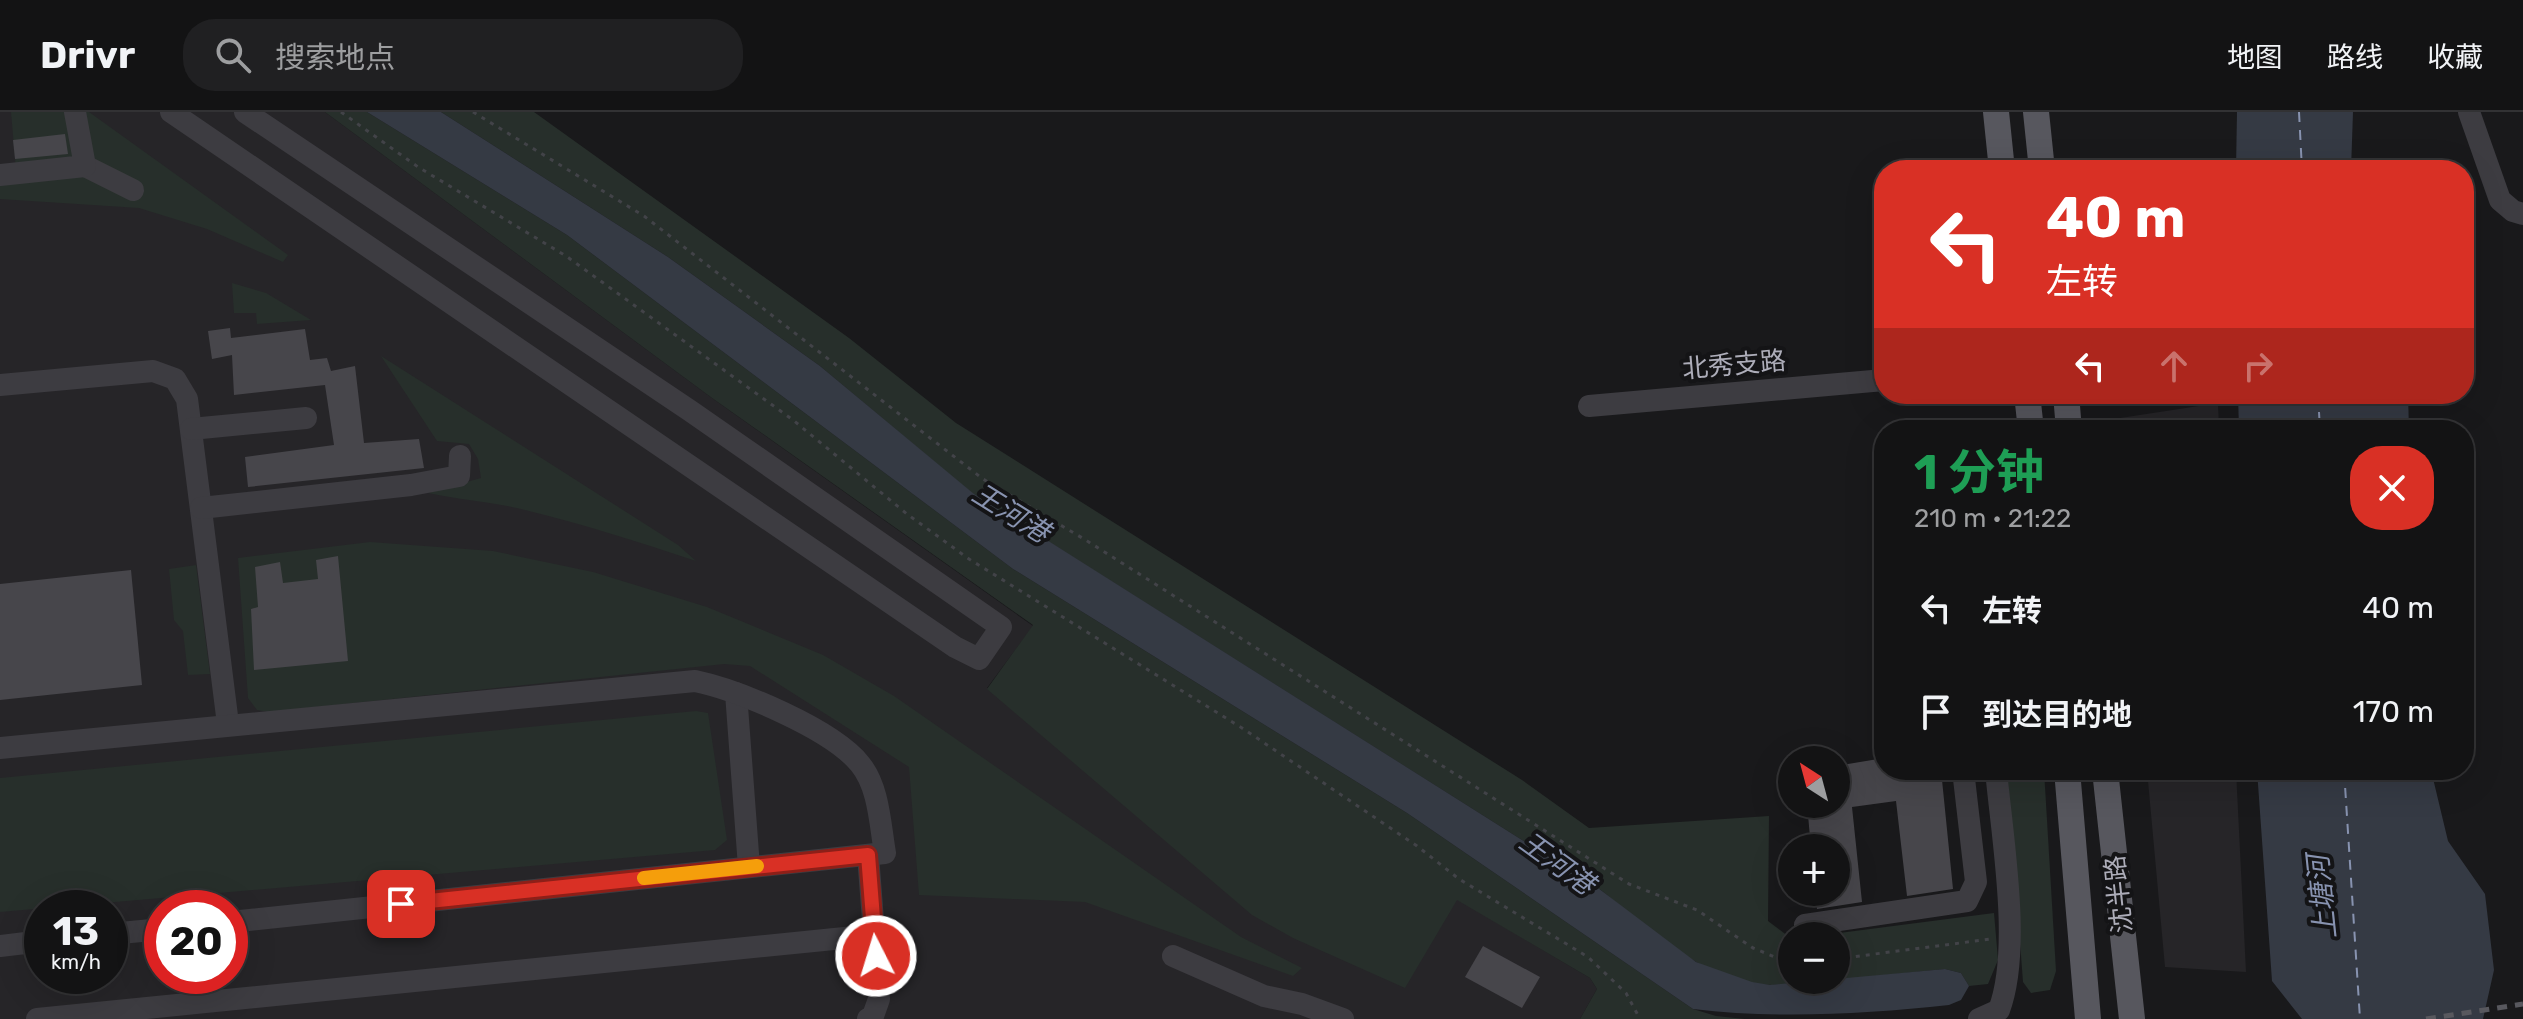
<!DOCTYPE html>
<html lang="zh">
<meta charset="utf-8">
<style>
body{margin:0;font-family:Rubik,"Noto Sans SC",sans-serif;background:#202022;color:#f1f3f6;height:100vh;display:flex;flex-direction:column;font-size:30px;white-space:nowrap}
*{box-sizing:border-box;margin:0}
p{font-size:26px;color:#9d9ea0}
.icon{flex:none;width:44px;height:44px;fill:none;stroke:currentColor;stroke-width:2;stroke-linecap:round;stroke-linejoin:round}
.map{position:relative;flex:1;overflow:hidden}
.sheet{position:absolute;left:1874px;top:308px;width:600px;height:360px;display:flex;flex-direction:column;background:#131314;border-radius:32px;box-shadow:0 8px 32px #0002,0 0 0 2px #323234}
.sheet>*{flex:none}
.guide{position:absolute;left:1874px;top:48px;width:600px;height:244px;border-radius:32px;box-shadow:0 8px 32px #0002,0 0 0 2px #323234;background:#d93025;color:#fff;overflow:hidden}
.needle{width:52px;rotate:324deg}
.fabs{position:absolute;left:1778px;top:634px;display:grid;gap:16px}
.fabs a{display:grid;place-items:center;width:72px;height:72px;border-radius:50%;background:#131314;box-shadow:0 8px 32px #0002,0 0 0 2px #323234;font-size:40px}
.speed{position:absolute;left:24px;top:778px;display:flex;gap:16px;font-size:40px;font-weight:700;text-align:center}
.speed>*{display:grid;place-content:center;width:104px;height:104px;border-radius:50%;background:#131314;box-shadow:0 8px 32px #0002,0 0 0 2px #323234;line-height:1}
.speed small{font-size:20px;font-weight:400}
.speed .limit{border:12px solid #d22;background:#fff;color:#111}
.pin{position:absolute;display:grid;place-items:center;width:68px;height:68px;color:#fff;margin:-34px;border-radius:16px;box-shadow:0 4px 12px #0006}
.me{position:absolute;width:88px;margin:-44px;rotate:355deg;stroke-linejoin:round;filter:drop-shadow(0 0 6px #0008)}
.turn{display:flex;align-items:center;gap:28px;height:168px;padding:0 40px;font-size:36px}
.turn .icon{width:104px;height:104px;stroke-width:2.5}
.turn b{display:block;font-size:56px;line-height:68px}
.lanes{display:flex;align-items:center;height:76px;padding:0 40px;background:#0003;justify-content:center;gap:40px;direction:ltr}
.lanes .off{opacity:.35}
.round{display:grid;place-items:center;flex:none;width:84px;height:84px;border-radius:32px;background:#202022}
.head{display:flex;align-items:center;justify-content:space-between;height:136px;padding:0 40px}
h1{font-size:48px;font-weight:700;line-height:60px;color:#1e9e55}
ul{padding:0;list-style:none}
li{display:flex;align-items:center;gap:24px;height:104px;padding:0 40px}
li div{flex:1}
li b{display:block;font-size:30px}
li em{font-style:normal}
header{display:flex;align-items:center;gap:48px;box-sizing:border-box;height:112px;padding:0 40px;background:#131314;border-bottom:2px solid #323234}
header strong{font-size:38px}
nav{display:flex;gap:44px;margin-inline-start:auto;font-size:28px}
.search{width:560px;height:72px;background:#202022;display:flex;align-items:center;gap:20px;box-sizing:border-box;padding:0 28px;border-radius:32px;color:#9d9ea0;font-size:30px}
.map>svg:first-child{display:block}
</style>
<header>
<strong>Drivr</strong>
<div class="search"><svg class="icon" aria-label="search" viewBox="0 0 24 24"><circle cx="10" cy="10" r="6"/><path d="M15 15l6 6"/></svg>搜索地点</div>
<nav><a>地图</a><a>路线</a><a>收藏</a></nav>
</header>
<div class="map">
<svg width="2523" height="907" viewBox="0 0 2523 907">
<rect width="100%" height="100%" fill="#19191b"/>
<g fill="#262528" fill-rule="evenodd">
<path d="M0,0H325L712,286L1033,514L987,576L1457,787L1590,866L1597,877L1580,907H0ZM42,796H110V864H42ZM162,796H230V864H162Z"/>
<path d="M2218,291L2219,318H2115L2114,307Z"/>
<path d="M2147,658H2236L2246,860L2165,855Z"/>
</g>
<g fill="#272f2b">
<path d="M11,0H89L288,143L283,150L207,117L139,96L0,87V71L17,70Z"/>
<path d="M325,0H367L567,123L1013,457L1407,701L1693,897L1716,904L1745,907H1580L1597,877L1590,866L1457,788L1405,876L1293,826L1252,803L987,577L1033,513L712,286Z"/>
<path d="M441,0H534L849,226L956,311L1522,668L1589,716L1769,704L1768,809L1792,827V868H1833C1813,870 1792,873 1772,873C1705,873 1648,814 1598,776L973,382L820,254L668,145Z"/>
<path d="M232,171L266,181L311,208L257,212L256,201H234Z"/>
<path d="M381,244L678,433L696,449C639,430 583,412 525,398C494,390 460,388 428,381L481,366L478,347L469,332L437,329Z"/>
<path d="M370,430L493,439L593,460L707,495L823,543L894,584L1241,825L1302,856L1293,864L1085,790L919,783L909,655L750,554L724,552L269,600L257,598L248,586L238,446Z"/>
<path d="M196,453L210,562L188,563L183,519L174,508L169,457Z"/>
<path d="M696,599L708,601L727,728L715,738L0,800V666Z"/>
<path d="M2007,658H2044L2056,859L2050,878L2031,881L2023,870Z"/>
<path d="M1994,801L1998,848L1988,872L1969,874L1961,861L1945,857L1836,868V824H1816Z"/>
</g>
<g fill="#353a44">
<path d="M367,0H441L668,145L820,254L974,382L1598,776L1696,850L1752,870L1770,873L1945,857L1961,861L1969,874L1961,888L1949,893C1867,902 1774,907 1693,897L1407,701L1013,457L567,123Z"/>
<path d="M2237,0H2353L2351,58H2236Z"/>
<path d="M2238,282H2408L2409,318H2239Z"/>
<path d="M2257,658H2431L2448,729L2485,782L2494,858L2483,907H2302L2272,869Z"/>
</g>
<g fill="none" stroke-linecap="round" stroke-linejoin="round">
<g stroke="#8893b0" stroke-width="2" stroke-dasharray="10 8" stroke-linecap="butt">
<path d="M2299,0L2302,58"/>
<path d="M2318,282L2320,318"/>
<path d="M2344,658L2360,907"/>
</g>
</g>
<g fill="#47464b">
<path d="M65,22L68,42L15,47L13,28Z"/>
<path d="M230,216L231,226L305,217L310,248L327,246L331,259L355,254L364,331L419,327L424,356L248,375L245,345L334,333L325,273L234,283L232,243L212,247L208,219Z"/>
<path d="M338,444L348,549L254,558L251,497L258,495L255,455L280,450L283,471L318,467L316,448Z"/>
<path d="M131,458L142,573L0,588V472Z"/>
<path d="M1884,646V658H1941L1953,777L1907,784L1896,689L1852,695L1862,790L1817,797L1815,780H1836V736H1811L1807,692H1836V654Z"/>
<path d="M1483,834L1540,865L1522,896L1465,865Z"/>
</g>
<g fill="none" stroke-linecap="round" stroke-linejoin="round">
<g stroke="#424348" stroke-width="3" stroke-dasharray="4 6" stroke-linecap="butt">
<path d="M341,0L418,55L566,144L793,308L907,402L969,447L1242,616L1417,734L1459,767L1588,845L1626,881L1640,907"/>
<path d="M473,0L644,104L983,367L1084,427L1629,772L1697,798L1753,836L1792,852"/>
<path d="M1836,847L1991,827"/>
</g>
<g stroke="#3d3c41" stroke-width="22">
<path d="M171,0L955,535L979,547L1001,515L689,298L245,0"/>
<path d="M2469,0L2500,88L2513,99L2523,102"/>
<path d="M85,54L133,78"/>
<path d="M0,63L85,54L75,0"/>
<path d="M0,273L153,259L175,267L187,287L228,612"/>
<path d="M1589,294L1884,268"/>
<path d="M191,317L306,306"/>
<path d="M201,396L411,373L459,364L460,344"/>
<path d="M736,581L749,755"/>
<path d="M0,636L695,569C738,578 832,617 860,652C879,675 880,712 885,741L230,810"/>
<path d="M1805,813L1967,789L1976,770L1963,658"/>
<path d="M110,822L162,817"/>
<path d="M0,834L42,829"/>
<path d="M1173,844L1264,884L1302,892L1343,907"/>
<path d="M37,907L874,823"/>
<path d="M868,907L873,904L879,887L868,743"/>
<path d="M1979,907L1999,898C2022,837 2002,725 1996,658"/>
</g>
<g stroke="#57575e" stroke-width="26">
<path d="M1996,0L2002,58"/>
<path d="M2036,0L2042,58"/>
<path d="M2027,282L2031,318"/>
<path d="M2066,282L2069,318"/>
<path d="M2067,658L2088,907"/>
<path d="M2105,658L2132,907"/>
</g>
<path stroke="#58585e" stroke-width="5" stroke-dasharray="10 8" stroke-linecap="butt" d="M2426,907L2523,892"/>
</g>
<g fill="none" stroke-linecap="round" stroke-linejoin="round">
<g stroke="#8d1f18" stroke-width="20">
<path id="route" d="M401,792L868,743L876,844"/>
</g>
<use href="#route" stroke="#d93025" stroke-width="14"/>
<path stroke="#f59e0b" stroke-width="14" d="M644,766L757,754"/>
</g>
<g text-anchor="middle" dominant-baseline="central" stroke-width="8" stroke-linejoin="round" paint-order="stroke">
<g font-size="26" fill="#adadb9" stroke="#141416">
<text transform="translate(1734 253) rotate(-5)">北秀支路</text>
<text transform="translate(2119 782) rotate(-96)">沈半路</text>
</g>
<g font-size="28" font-style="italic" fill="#8893b0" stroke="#141416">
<text transform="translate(1011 401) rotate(32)">王河港</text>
<text transform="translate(1557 751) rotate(36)">王河港</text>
<text transform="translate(2322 785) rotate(-96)">上塘河</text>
</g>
</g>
</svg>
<div class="fabs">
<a><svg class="needle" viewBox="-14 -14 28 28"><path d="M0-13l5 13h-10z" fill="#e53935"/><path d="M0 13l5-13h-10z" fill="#9d9ea0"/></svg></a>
<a>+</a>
<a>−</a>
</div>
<div class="speed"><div>13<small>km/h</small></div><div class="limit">20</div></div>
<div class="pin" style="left:401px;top:792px;background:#d93025"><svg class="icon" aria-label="arrive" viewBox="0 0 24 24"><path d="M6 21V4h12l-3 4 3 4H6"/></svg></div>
<svg class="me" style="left:876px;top:844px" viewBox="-20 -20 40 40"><circle r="17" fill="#d93025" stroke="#fff" stroke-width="3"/><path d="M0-11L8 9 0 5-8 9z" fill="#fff"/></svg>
<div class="guide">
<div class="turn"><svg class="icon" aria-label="left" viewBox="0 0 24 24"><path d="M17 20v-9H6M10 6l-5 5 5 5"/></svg><div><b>40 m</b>左转</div></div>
<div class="lanes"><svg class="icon" aria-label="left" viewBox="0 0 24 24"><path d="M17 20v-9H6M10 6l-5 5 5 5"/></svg><svg class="icon off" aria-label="ahead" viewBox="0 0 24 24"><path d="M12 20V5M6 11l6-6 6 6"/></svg><svg class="icon off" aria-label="right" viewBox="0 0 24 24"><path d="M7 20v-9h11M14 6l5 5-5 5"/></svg></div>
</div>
<section class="sheet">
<div class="head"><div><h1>1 分钟</h1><p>210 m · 21:22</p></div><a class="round" style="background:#d93025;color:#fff"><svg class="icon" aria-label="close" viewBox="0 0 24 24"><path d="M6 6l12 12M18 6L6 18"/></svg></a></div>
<ul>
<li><svg class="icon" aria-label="left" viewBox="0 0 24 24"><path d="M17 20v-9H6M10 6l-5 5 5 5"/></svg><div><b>左转</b></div><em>40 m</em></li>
<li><svg class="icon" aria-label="arrive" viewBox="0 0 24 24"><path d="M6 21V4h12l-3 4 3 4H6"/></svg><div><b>到达目的地</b></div><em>170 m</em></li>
</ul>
</section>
</div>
